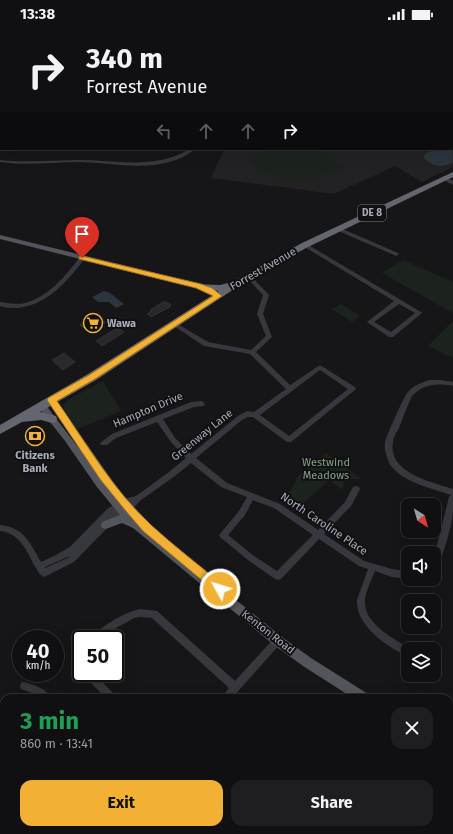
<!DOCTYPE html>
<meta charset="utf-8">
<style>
body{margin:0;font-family:"Fira Sans",sans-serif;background:#1e1e20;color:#f1f3f6;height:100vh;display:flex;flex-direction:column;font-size:15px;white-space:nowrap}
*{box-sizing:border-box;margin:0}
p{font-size:13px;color:#9c9d9f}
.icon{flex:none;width:22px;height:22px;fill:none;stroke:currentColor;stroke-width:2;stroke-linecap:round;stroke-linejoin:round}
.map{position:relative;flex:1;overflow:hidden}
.sheet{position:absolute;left:0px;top:666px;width:453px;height:140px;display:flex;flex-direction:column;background:#101012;border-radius:12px 12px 0 0;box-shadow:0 4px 16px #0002,0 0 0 1px #303032}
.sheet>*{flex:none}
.guide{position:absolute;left:0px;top:0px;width:453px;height:122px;box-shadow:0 4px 16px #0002,0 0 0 1px #303032;background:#101012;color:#f1f3f6;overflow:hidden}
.needle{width:26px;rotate:143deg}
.buttons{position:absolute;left:401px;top:470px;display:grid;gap:8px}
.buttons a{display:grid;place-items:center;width:40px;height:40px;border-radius:8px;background:#101012;box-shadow:0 4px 16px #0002,0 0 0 1px #303032;font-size:20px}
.speed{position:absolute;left:12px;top:602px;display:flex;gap:8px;font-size:20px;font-weight:700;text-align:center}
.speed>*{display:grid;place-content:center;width:52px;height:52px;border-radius:50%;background:#101012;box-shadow:0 4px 16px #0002,0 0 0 1px #303032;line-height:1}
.speed small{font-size:10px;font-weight:400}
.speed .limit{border:2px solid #111;border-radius:6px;background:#fff;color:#111}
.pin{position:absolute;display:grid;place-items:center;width:34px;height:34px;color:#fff;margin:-41px -17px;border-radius:50% 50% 50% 0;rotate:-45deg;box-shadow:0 0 4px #0007}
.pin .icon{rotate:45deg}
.me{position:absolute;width:44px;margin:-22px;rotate:309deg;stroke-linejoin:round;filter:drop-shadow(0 0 3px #0008)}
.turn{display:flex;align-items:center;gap:14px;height:84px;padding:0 20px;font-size:18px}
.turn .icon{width:52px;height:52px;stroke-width:2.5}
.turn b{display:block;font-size:28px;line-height:34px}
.lanes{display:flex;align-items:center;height:38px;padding:0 20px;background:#0003;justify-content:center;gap:20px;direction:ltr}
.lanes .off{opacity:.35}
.round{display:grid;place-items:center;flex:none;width:42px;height:42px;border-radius:12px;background:#1e1e20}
.summary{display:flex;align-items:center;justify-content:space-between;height:68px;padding:0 20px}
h1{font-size:24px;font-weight:700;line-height:30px;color:#1e9e55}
.cta{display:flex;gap:8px;margin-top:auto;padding:8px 20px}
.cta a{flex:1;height:46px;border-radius:12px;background:#f2b134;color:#111;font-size:16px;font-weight:700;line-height:46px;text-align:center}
.cta a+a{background:#1e1e20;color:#f1f3f6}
.status{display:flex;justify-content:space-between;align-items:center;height:28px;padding:0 20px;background:#101012;direction:ltr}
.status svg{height:11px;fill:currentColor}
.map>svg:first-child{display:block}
</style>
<div class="status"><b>13:38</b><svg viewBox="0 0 49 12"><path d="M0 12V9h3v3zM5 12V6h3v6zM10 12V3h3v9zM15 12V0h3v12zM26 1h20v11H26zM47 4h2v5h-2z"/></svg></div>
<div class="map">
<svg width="453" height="806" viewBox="0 0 453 806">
<rect width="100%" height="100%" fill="#161618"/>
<path fill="#222225" d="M419,0H453V139L422,154L395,138L334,166L211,150L224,121H452V1Z"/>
<g fill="#1c231d">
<path d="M271,121H316L344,138C319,155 268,159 248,131Z"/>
<path d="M403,232L453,254V285L382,245Z"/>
<path d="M341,276L360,288L352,294L332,281Z"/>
<path d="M453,293V330L428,318Z"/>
<path d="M103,353L121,383L77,401L64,382L63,377L69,371Z"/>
<path d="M326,425L361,451H352L344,454L342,462L329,452L296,482L285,474L298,448Z"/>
</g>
<g fill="#2c353c">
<path d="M452,116L453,134C444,140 432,139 424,130L425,126C433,121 442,121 452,121Z"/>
<path d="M104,263L110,265L124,276L116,280L109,274H98L92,269Z"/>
</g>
<g fill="#29292c" stroke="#303034">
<path d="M163,274H166L171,277L169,278L170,279L151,289L147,286L152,283L150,282Z"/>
<path d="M96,287L105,294L89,303L80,297Z"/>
<path d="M118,299L124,304L102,318L96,313Z"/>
<path d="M64,325L75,334L63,342L52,332Z"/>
</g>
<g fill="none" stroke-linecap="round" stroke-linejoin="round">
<g fill="#37383d" fill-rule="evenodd">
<path d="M119,0H133L134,1H120Z"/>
<rect x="182" y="0" width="4" height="1"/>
<rect x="0" y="3" width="1" height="3"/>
<rect x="0" y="17" width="1" height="2"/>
<rect x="0" y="48" width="1" height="3"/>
<rect x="0" y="78" width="1" height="2"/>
<path d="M190,121H195C165,147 116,135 80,134C53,134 27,138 0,134V132C27,135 53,132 79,132C119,132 153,142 190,121Z"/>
<path d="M444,148L453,153V157L442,151V149Z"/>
<path d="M338,199L398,225L399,226L396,228L394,227L336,202L335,201Z"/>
<path d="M305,215L421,284L422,285L393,309H389L367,294L394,273L303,218V216ZM399,276L415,285L391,304L374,294Z"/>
<path d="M82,228L85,230C68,253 44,281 12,280C8,280 4,279 0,278V274C8,275 17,277 25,275C49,269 66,247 80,229Z"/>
<path d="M248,246L250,247L269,267L263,286L272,309L256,324L290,357L320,337L355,359L356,361L291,414H287L253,389H248L242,392L196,430L227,455L280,476L318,502L345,474L353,459L356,458L359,459L360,461L351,478L324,506L364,533L392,541L408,543V551L392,549L375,543C371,553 364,566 365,577C367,597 395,612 411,621H408V628C388,620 355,597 357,572L368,541L359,538L319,511L281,551L278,552L275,551L248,532L220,509L219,507L239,483L247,469L221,459L191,435L175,448L141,472L131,482L117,490L74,534L44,549C39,547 37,541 34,537C26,521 19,505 0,503V497C24,499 30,515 41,534L56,527L70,519L107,481L124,471L136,468L169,444L186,430L171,414L157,394L116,410L107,417H101L100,415L112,406L191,374L202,373L205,376L204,378L194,379L163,391L175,410L191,426L238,388L247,383L254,384L286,361L250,326L204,318L171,296L174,294L176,295L208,314L251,322L266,308L257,286L263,267L246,249L245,248ZM320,342L348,361L289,408L260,387ZM253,472L274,480L313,507L277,543L254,528L228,507L245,487ZM70,528L68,530L45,540V539Z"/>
<path d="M429,352H441L453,354V358C437,355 424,356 412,368C407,379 403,389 399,400C397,404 393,409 393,414C387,445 432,454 453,461C453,468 453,476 453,483C452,494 443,536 434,540V529L449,469L451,467C431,460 405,455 391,438C387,431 384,422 385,414C386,409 404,368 408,364C414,357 421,355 429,352Z"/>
<path d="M140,581L157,583L235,653L276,608L279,607L282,608L283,611L282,614L232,670H221L229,660L152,590L140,589L134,590L118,599L100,611H89L90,608C105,598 121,585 140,581Z"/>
<path d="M81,624V642L78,641C76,636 76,630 78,625Z"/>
<path d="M83,645H93L115,667L117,670H106L84,648Z"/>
<path d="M24,654C34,657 46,660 51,670H39L35,666L21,661L20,658L21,655Z"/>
<path d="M4,715V725L0,726V716Z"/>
<path d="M91,802H102L104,806H93Z"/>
<path d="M154,802H164L165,806H155Z"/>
<path d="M270,802H284L286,806H272Z"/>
<path d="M317,802H331L333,806H319Z"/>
<path d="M343,802H353L351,806H341Z"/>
</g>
<g fill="#53555c" fill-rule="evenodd">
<path d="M0,207L201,256L212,260L222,268L218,270L196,260L0,211Z"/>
<path d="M52,370L55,371L121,465L154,500L155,503L154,506L282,609L311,630L368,666L370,670H353L303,638L274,617L133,500L122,495L106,501L102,500L101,497L102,494L120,487L97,459L65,413L39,380L38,378L39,376H45L84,427L49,375L48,373Z"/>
<path d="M449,706L453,708V720L449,718Z"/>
</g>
<path fill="#63666e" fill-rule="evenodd" d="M453,144V149L308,219L251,250L96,352L40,384L56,388L57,391L56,394L52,395L41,392L22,394L0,406V397L88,346L219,263L195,260L193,258L195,256L220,257L232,254L302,215Z"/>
</g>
<path fill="#f2b134" stroke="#9d7322" d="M79,228H82L201,256L212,260L222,268L95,351L57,373C86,415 113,462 151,497C174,518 199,537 223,557L225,561L223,564L220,565L216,564L143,503L125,482L100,451L47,372L48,370L89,347L213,268L196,260L79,231Z"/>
<defs>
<g id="supermarket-ring" transform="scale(1)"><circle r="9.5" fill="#111113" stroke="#f2b134" stroke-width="1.5"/><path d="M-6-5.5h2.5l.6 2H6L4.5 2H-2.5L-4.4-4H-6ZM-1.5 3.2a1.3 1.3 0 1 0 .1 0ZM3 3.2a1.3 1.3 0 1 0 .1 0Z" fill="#f2b134"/></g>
<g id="bank-ring" transform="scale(1)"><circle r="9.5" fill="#111113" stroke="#f2b134" stroke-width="1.5"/><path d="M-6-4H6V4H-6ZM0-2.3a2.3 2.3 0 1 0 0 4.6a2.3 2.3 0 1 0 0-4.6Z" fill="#f2b134"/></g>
</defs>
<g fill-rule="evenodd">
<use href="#supermarket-ring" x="93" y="295"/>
<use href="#bank-ring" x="35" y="408"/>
</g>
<g text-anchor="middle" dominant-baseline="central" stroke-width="4" stroke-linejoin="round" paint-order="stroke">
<rect fill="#111113" stroke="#7b7e86" stroke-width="1" x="358" y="177" width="28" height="16" rx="3"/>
<g font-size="10" font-weight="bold" fill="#a8adb8">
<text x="372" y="185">DE 8</text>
</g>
<g font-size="11" fill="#a8adb8" stroke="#111113">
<text transform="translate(263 241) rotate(-30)">Forrest Avenue</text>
<text transform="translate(148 382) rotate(-23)">Hampton Drive</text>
<text transform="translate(202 407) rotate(-39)">Greenway Lane</text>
<text transform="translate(324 496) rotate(34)">North Caroline Place</text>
<text transform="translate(268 604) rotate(38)">Kenton Road</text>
</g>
<g font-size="11" font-weight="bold" fill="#a8adb8" stroke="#111113" text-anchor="start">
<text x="107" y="295">Wawa</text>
<text x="35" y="427" text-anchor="middle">Citizens<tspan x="35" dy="13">Bank</tspan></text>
</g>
<g font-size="11" fill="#7fa381" stroke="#111113">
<text x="326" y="434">Westwind<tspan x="326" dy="13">Meadows</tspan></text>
</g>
</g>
</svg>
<div class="buttons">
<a><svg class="needle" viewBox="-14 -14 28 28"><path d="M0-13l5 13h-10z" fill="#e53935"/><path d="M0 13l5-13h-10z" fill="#9c9d9f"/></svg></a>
<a><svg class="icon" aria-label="sound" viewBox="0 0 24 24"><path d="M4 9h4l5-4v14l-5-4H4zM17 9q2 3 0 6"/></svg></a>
<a><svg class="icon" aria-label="search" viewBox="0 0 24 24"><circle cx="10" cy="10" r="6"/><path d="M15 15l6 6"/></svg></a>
<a><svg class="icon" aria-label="layers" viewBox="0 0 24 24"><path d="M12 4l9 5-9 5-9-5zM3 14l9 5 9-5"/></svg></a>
</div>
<div class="speed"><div>40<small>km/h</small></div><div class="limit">50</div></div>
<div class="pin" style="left:82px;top:230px;background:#d93025"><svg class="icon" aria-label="arrive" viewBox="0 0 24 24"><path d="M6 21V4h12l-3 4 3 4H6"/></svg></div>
<svg class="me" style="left:220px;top:561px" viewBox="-20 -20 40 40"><circle r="17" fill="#f2b134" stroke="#fff" stroke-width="3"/><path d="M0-11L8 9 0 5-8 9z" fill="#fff"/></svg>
<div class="guide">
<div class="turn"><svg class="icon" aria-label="right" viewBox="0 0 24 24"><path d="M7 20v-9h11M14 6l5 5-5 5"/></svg><div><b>340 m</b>Forrest Avenue</div></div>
<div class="lanes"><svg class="icon off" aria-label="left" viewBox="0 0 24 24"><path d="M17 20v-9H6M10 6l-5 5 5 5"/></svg><svg class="icon off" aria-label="ahead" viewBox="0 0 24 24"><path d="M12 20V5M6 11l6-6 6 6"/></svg><svg class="icon off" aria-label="ahead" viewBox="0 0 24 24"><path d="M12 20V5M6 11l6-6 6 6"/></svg><svg class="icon" aria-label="right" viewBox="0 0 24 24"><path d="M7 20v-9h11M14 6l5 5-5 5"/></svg></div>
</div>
<section class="sheet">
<div class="summary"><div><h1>3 min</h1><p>860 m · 13:41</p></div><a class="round"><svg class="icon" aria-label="close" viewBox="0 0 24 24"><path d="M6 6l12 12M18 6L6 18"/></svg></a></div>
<div class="cta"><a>Exit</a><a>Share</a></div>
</section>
</div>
